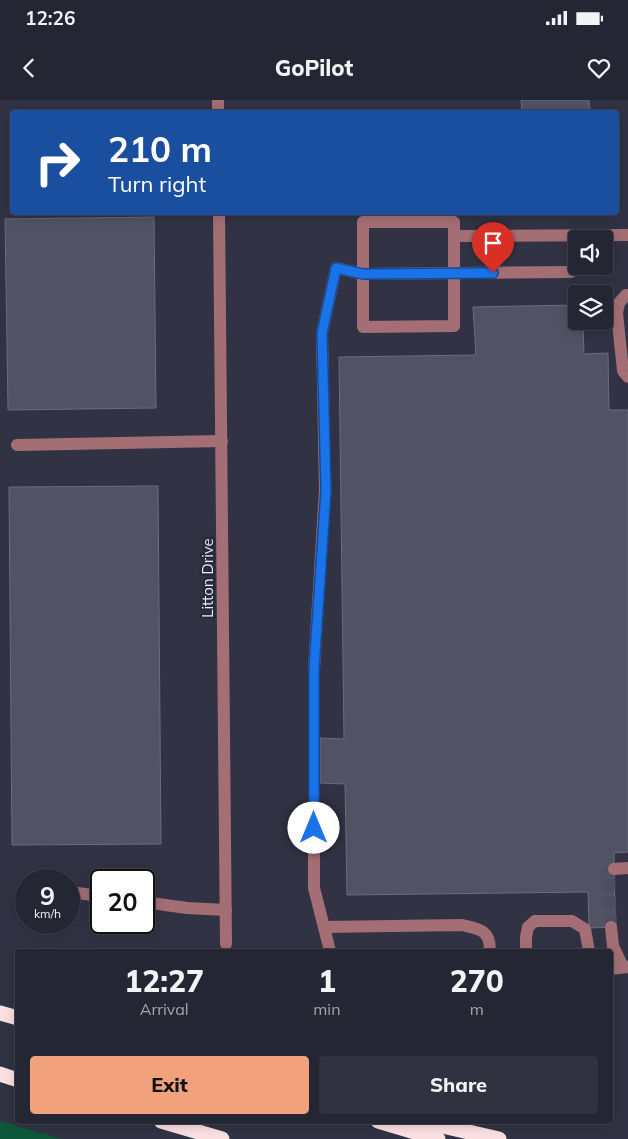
<!DOCTYPE html>
<style>
body{margin:0;font-family:Mulish,sans-serif;background:#31323f;color:#f1f3f6;height:100vh;display:flex;flex-direction:column;font-size:19px;white-space:nowrap}
*{box-sizing:border-box;margin:0}
p{font-size:16px;color:#a3a5ac}
.icon{flex:none;width:28px;height:28px;fill:none;stroke:currentColor;stroke-width:2;stroke-linecap:round;stroke-linejoin:round}
.map{position:relative;flex:1;overflow:hidden}
.drawer{position:absolute;left:15px;top:849px;width:598px;height:175px;display:flex;flex-direction:column;background:#252633;border-radius:5px;box-shadow:0 2px 12px #0003,0 0 0 1px #42434e}
.drawer>*{flex:none}
.hud{position:absolute;left:10px;top:10px;width:609px;height:105px;border-radius:5px;box-shadow:0 2px 12px #0003,0 0 0 1px #42434e;background:#1a4fa0;color:#fff;overflow:hidden}
.tools{position:absolute;left:568px;top:130px;display:grid;gap:10px}
.tools a{display:grid;place-items:center;width:45px;height:45px;border-radius:5px;background:#252633;box-shadow:0 2px 12px #0003,0 0 0 1px #42434e;font-size:25px}
.speed{position:absolute;left:15px;top:769px;display:flex;gap:10px;font-size:25px;font-weight:700;text-align:center}
.speed>*{display:grid;place-content:center;width:65px;height:65px;border-radius:50%;background:#252633;box-shadow:0 2px 12px #0003,0 0 0 1px #42434e;line-height:1}
.speed small{font-size:12px;font-weight:400}
.speed .limit{border:2px solid #111;border-radius:8px;background:#fff;color:#111}
.pin{position:absolute;display:grid;place-items:center;width:42px;height:42px;color:#fff;margin:-51px -21px;border-radius:50% 50% 50% 0;rotate:-45deg;box-shadow:0 0 5px #0007}
.pin .icon{rotate:45deg}
.me{position:absolute;width:55px;margin:-28px;rotate:0deg;stroke-linejoin:round;filter:drop-shadow(0 0 4px #0008)}
.turn{display:flex;align-items:center;gap:18px;height:105px;padding:0 15px;font-size:22px}
.turn .icon{width:65px;height:65px;stroke-width:2.5}
.turn b{display:block;font-size:35px;line-height:42px}
.eta{display:flex;justify-content:space-evenly;align-items:center;height:85px;text-align:center}
.eta b{font-size:30px;font-weight:800;line-height:35px}
.primary-button{display:flex;gap:10px;margin-top:auto;padding:10px 15px}
.primary-button a{flex:1;height:58px;border-radius:5px;background:#f1a17c;color:#111;font-size:20px;font-weight:800;line-height:58px;text-align:center}
.primary-button a+a{background:#31323f;color:#f1f3f6}
.status{display:flex;justify-content:space-between;align-items:center;height:35px;padding:0 25px;background:#252633;direction:ltr}
.status svg{height:14px;fill:currentColor}
header{display:flex;justify-content:space-between;align-items:center;height:65px;padding:0 15px;background:#252633;font-size:22px;font-weight:800}
.map>svg:first-child{display:block}
</style>
<div class="status"><b>12:26</b><svg viewBox="0 0 49 12"><path d="M0 12V9h3v3zM5 12V6h3v6zM10 12V3h3v9zM15 12V0h3v12zM26 1h20v11H26zM47 4h2v5h-2z"/></svg></div>
<header><svg class="icon" aria-label="back" viewBox="0 0 24 24"><path d="M15 5l-7 7 7 7"/></svg>GoPilot<svg class="icon" aria-label="heart" viewBox="0 0 24 24"><path d="M12 20l-8-8c-3-5 5-10 8-4 3-6 11-1 8 4z"/></svg></header>
<div class="map">
<svg width="628" height="1039" viewBox="0 0 628 1039">
<rect width="100%" height="100%" fill="#313344"/>
<path fill="#0c583b" d="M0,1021L62,1039H0Z"/>
<g fill="#515365" stroke="#6a6c7f">
<path d="M521,0H589L590,12H522Z"/>
<path d="M154,117L156,308L8,310L5,119Z"/>
<path d="M576,205V221H583L584,254L608,253L609,310H628V752L614,753L615,827L589,828L588,792L347,795L345,684L320,683V638L344,639L339,257L476,255L473,207Z"/>
<path d="M158,386L161,744L12,745L9,387Z"/>
</g>
<g fill="none" stroke-linecap="round" stroke-linejoin="round">
<path stroke="#4c4e5f" stroke-width="12" stroke-dasharray="12 6" stroke-linecap="butt" d="M611,827L609,773L614,769"/>
<g stroke="#a46f74" stroke-width="12">
<path d="M218,0V12"/>
<path d="M219,112L226,844"/>
<path d="M363,122H454V226L363,227Z"/>
<path d="M454,136L628,135"/>
<path d="M628,195H626L619,203L617,213L623,271L628,277"/>
<path d="M17,345L222,341"/>
<path d="M614,769L628,768"/>
<path d="M69,792L101,796"/>
<path d="M144,802L187,808L226,810"/>
<path d="M324,827L462,825C480,829 490,830 490,851"/>
<path d="M611,827L613,846L623,867"/>
<path d="M330,851L314,788V569L325,390L322,233L336,168L363,174L571,172"/>
<path d="M526,851V837L528,827L535,821H572L585,829L589,851"/>
<path d="M610,869L628,867"/>
</g>
<g stroke="#fbe0e2" stroke-width="15">
<path d="M0,913L18,918"/>
<path d="M0,974L18,980"/>
<path d="M161,1021L222,1039"/>
<path d="M378,1021L438,1039"/>
<path d="M421,1021L499,1039"/>
</g>
</g>
<g fill="none" stroke-linecap="round" stroke-linejoin="round">
<g stroke="#114b97" stroke-width="12">
<path id="route" d="M314,728V569L326,390L322,233L336,168L363,174L493,173"/>
</g>
<use href="#route" stroke="#1a73e8" stroke-width="9"/>
</g>
<g text-anchor="middle" dominant-baseline="central" stroke-width="5" stroke-linejoin="round" paint-order="stroke">
<g font-size="15" fill="#e8eaf5" stroke="#282939">
<text transform="translate(207 478) rotate(-90)">Litton Drive</text>
</g>
</g>
</svg>
<div class="tools">
<a><svg class="icon" aria-label="sound" viewBox="0 0 24 24"><path d="M4 9h4l5-4v14l-5-4H4zM17 9q2 3 0 6"/></svg></a>
<a><svg class="icon" aria-label="layers" viewBox="0 0 24 24"><path d="M12 4l9 5-9 5-9-5zM3 14l9 5 9-5"/></svg></a>
</div>
<div class="speed"><div>9<small>km/h</small></div><div class="limit">20</div></div>
<div class="pin" style="left:493px;top:173px;background:#d93025"><svg class="icon" aria-label="arrive" viewBox="0 0 24 24"><path d="M6 21V4h12l-3 4 3 4H6"/></svg></div>
<svg class="me" style="left:314px;top:728px" viewBox="-20 -20 40 40"><circle r="19" fill="#fff"/><path d="M0-13L10 11 0 6-10 11z" fill="#1a73e8"/></svg>
<div class="hud">
<div class="turn"><svg class="icon" aria-label="right" viewBox="0 0 24 24"><path d="M7 20v-9h11M14 6l5 5-5 5"/></svg><div><b>210 m</b>Turn right</div></div>
</div>
<section class="drawer">
<div class="eta">
<div><b>12:27</b><p>Arrival</p></div>
<div><b>1</b><p>min</p></div>
<div><b>270</b><p>m</p></div>
</div>
<div class="primary-button"><a>Exit</a><a>Share</a></div>
</section>
</div>
